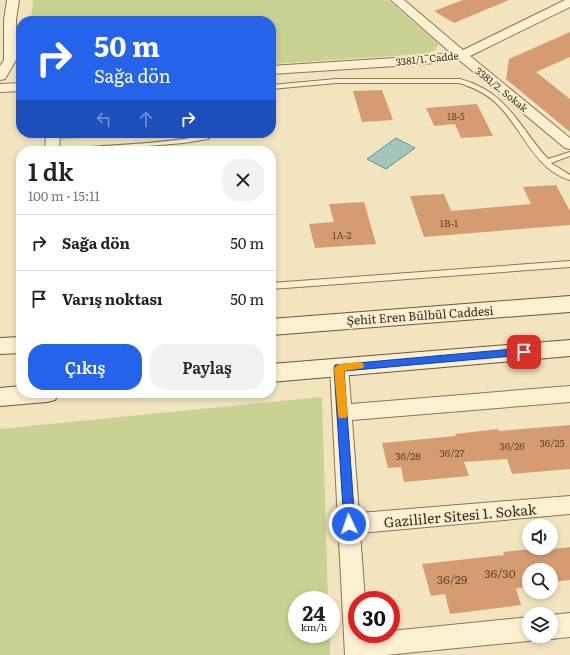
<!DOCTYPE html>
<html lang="tr">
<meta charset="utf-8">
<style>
body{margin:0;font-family:Literata,serif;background:#f2f2f2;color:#222;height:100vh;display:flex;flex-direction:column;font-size:15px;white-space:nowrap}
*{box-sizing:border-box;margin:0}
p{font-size:13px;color:#767676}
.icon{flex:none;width:22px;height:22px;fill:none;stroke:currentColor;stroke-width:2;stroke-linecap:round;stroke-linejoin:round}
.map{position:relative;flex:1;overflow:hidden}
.panel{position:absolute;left:16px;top:146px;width:260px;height:252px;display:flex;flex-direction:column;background:#fff;border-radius:16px;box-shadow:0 2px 6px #0003}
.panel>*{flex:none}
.top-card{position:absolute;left:16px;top:16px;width:260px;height:122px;border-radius:16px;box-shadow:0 2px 6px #0003;background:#2563eb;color:#fff;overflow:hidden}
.tools{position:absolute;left:522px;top:519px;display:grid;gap:8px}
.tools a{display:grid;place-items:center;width:36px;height:36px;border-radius:50%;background:#fff;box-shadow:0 2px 6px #0003;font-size:20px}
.speed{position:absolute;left:288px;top:591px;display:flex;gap:8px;font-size:20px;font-weight:700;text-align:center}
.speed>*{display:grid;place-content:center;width:52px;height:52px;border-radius:50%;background:#fff;box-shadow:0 2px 6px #0003;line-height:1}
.speed small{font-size:10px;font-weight:400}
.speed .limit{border:6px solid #d22;background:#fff;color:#111}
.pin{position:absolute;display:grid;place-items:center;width:34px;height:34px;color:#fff;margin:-17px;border-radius:8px;box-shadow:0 2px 6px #0006}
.me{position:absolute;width:44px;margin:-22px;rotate:357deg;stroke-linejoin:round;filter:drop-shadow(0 0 3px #0008)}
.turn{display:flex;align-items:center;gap:14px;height:84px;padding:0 12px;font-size:18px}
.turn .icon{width:52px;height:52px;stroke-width:2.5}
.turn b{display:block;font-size:28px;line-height:34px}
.lanes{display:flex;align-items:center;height:38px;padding:0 12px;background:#0003;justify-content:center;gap:20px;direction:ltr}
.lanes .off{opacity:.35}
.round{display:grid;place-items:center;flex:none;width:42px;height:42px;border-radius:16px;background:#f2f2f2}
.summary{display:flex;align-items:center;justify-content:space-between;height:68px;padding:0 12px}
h1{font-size:24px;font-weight:600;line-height:30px}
.primary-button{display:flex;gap:8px;margin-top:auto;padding:8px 12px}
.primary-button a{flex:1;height:46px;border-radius:16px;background:#2563eb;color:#fff;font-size:16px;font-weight:600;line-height:46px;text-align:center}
.primary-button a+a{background:#f2f2f2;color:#222}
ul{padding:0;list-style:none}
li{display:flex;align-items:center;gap:12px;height:56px;padding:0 12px;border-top:1px solid #e0e0e0}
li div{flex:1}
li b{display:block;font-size:15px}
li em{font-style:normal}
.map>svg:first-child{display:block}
</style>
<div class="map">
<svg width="570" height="655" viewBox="0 0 570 655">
<rect width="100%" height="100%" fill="#f2e4bf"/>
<g fill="#c9d292">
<path d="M33,0H388L439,44L434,51L423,54L271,64V21H31Z"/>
<path d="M60,133H133L59,140Z"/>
<path d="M322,397L328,600H297V634H330V655H0V429Z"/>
</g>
<path fill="#a3c4ba" stroke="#699389" d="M396,138L415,148L386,169L367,159Z"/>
<g fill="#d59c71">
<path d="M463,0H509L454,23L434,11Z"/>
<path d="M570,32V57L536,72L570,99V132L506,79L509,59Z"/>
<path d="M382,90L393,120L362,122L353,91Z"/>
<path d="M477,104L493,136L461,138L455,124L434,126L426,108Z"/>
<path d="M556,185L570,211V225L424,237L410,196L444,194L451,211L508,206L531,204L523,187Z"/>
<path d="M364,202L376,244L315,248L309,224L334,222L329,204Z"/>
<path d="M570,425V469L512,474L507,459L464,462L469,476L404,482L401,467L388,468L382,443L456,436L455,434L498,429L499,431Z"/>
<path d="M570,547V580L551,582V570H529V587L516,588L521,605L450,614L445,594L431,596L422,564L504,555L503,552L540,548L553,549Z"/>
</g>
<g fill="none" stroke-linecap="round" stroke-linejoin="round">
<g stroke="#8d7455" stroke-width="2">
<g id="service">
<path d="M336,79H460C508,92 518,126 548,159L570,152V156L551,163L570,175V180C535,170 522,129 499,106C488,94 475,88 459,83H336L271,89V85Z"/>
<path d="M205,133H213L208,139L184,143L85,151L92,147C110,145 196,142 205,133Z"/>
<path d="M570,261V267L271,289V283Z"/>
</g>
</g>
<g stroke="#8d7455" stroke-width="2">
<g id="minor">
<path d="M7,0H19L16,20V60L5,79L0,80V66L4,60V20Z"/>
<path d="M391,0H404L463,50L565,0H570V7L470,56L570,138V149L565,148L458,59L426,64L271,74V66L426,56L451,53Z"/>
<path d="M21,83V91L0,92V84Z"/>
<path d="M46,133H60L59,151H45Z"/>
<path d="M339,360L346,362L348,367L351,404L570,386V402L352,420L359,513L570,496V514L360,533L365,600H357V634H391V631L529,617V636H538L537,637L529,641L386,655H345L330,367L332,362Z"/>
<path d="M570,613V637L551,639L545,636H551V615Z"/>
</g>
</g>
<g stroke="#6f5439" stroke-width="2">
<g id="secondary">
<path d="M570,296V312L271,335V319Z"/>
<path d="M21,337V353L0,354V338Z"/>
<path d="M570,340V356L271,382V364Z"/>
<path d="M21,386V393H59L55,400L47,402L0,406V388Z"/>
</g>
</g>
<use href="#service" fill="#fcf0d3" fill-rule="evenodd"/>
<use href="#minor" fill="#fcf0d3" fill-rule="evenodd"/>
<use href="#secondary" fill="#fcf0d3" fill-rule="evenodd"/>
</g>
<path fill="#2563eb" stroke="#184099" d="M524,348L528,352L524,355L344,371L355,524L353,528L349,529L345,528L344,524L334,368L335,365Z"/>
<path fill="#f59e0b" d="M359,362L363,363L364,366L363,368L344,371L348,415L346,418H339L338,415L334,368L339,364Z"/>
<g text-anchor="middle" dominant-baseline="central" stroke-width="4" stroke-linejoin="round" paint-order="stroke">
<g font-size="9" fill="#624730">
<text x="456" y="116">1B-5</text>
</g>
<g font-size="10" fill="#3b2b1b" stroke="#f9edd0">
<text transform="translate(427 58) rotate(-6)">3381/1. Cadde</text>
<text transform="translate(502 89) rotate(39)">3381/2. Sokak</text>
</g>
<g font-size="10" fill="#624730">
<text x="449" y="222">1B-1</text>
<text x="342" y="234">1A-2</text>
<text x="552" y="442">36/25</text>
<text x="512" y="445">36/26</text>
<text x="452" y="452">36/27</text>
<text x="408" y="455">36/28</text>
</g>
<g font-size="12" fill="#3b2b1b" stroke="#f9edd0">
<text transform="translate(420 315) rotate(-4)">Şehit Eren Bülbül Caddesi</text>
</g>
<g font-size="12" fill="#624730">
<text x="500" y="573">36/30</text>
<text x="452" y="579">36/29</text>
</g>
<g font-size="14" fill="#3b2b1b" stroke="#f9edd0">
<text transform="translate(460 515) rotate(-5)">Gazililer Sitesi 1. Sokak</text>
</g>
</g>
</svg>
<div class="tools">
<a><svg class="icon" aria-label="sound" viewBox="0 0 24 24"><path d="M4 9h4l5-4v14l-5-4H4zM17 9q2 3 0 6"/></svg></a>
<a><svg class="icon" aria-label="search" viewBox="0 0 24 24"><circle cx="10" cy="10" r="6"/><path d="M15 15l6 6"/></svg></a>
<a><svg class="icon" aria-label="layers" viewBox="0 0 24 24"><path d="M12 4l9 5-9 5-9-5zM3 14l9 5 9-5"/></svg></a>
</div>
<div class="speed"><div>24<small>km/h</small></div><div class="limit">30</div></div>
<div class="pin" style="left:524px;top:352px;background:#d93025"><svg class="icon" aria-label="arrive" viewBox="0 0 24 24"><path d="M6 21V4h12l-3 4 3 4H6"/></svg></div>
<svg class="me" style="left:349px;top:524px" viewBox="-20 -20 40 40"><circle r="17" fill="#2563eb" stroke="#fff" stroke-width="3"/><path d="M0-11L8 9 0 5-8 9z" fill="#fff"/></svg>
<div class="top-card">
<div class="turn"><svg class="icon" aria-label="right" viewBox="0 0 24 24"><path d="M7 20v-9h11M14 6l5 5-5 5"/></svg><div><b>50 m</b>Sağa dön</div></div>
<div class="lanes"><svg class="icon off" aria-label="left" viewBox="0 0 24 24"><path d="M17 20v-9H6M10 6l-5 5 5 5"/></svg><svg class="icon off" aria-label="ahead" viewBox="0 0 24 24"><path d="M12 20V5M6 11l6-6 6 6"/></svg><svg class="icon" aria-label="right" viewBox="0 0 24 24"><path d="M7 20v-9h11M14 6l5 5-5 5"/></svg></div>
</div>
<section class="panel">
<div class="summary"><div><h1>1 dk</h1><p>100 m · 15:11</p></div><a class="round"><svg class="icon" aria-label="close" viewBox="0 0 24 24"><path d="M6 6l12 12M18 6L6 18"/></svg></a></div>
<ul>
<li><svg class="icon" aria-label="right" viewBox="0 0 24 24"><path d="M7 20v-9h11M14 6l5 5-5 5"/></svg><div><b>Sağa dön</b></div><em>50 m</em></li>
<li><svg class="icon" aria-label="arrive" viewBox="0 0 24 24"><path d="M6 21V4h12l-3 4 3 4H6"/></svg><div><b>Varış noktası</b></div><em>50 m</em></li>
</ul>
<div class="primary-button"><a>Çıkış</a><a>Paylaş</a></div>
</section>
</div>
